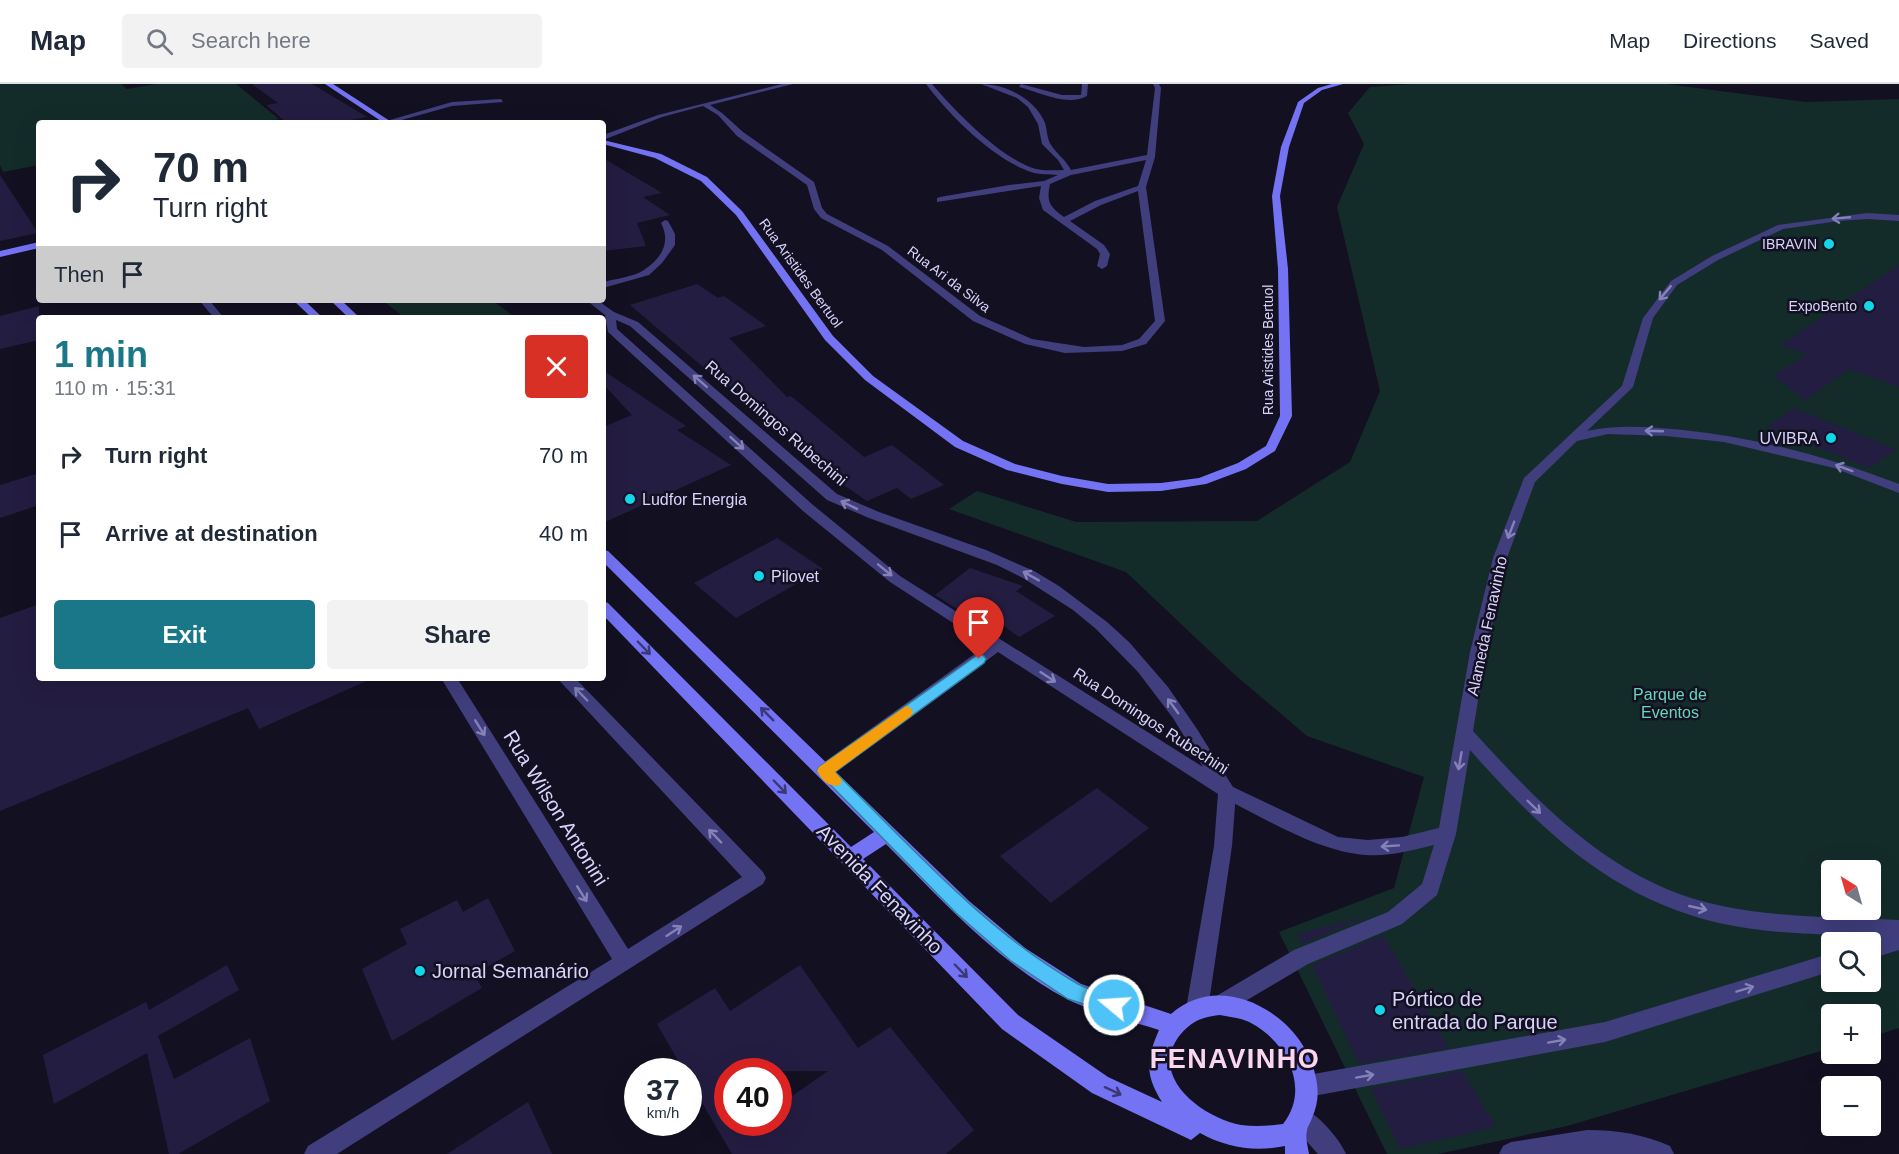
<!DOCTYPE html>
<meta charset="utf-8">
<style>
body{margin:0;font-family:Arial,sans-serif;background:#f2f2f3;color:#1f2937;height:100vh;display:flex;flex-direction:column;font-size:22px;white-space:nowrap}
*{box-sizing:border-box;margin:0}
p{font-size:20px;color:#747a83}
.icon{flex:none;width:33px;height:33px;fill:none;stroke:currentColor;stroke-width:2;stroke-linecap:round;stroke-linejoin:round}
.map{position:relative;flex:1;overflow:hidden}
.sheet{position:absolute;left:36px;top:231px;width:570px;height:366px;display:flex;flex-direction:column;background:#fff;border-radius:6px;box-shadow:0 6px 24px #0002}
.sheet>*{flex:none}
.guide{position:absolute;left:36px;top:36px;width:570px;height:183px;border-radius:6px;box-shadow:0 6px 24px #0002;background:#fff;color:#1f2937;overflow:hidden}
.needle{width:39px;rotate:323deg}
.tools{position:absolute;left:1821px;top:776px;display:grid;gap:12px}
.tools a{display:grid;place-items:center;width:60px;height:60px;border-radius:6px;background:#fff;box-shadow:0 6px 24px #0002;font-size:30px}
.speed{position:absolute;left:624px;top:974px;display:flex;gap:12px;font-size:30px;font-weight:700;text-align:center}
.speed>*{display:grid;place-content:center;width:78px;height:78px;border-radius:50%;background:#fff;box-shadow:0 6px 24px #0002;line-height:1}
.speed small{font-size:15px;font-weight:400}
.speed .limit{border:9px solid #d22;background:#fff;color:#111}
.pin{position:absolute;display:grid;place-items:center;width:51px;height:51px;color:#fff;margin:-62px -26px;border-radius:50% 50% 50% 0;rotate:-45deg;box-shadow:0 0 6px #0007}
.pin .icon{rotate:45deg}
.me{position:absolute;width:66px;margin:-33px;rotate:288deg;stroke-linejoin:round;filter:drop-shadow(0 0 4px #0008)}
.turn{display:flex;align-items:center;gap:21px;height:126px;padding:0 18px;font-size:27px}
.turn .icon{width:78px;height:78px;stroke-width:2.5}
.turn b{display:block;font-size:42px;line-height:51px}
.then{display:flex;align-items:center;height:57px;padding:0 18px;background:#0003;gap:12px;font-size:22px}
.round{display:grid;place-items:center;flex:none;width:63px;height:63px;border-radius:6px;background:#f2f2f3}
.overview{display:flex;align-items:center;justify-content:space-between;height:102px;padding:0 18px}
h1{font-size:36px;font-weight:700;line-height:45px;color:#197788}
.button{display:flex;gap:12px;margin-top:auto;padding:12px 18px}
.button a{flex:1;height:69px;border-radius:6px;background:#197788;color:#fff;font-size:24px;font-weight:700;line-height:69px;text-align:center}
.button a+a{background:#f2f2f3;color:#1f2937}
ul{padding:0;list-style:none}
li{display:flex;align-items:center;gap:18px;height:78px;padding:0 18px}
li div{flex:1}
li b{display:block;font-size:22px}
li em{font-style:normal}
header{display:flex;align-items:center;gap:36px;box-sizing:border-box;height:84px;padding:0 30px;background:#fff;border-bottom:2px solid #e0e1e3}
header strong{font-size:28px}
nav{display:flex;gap:33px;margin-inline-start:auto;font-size:21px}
.search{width:420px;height:54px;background:#f2f2f3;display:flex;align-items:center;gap:15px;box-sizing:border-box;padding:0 21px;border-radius:6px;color:#747a83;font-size:22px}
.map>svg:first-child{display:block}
</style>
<header>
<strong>Map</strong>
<div class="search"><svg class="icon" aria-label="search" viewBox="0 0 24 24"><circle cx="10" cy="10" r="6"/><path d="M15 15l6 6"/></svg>Search here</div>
<nav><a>Map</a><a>Directions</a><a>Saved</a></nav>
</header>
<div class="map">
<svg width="1899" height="1070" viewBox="0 0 1899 1070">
<rect width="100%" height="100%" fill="#131022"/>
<g fill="#132c2a" fill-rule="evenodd">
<path d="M0,0H121L127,5L156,0H236L279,35L259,39H39V81L3,88L0,81Z"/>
<path d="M1412,0H1666L1806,18L1899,15V944L1871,953L1870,930H1832L1831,964L1567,1042L1438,1070H1387L1279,848L1394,804L1424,693L1307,652L1234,590L1126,488L949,425L977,407L1076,438L1257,437L1350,378L1380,307L1337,123L1364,60L1348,29L1370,3ZM1832,786H1870V825H1832ZM1832,858H1870V897H1832Z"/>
<path d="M382,216H492L512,231L502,234H405Z"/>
</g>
<g fill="#241d42" fill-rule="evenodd">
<path d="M252,0H312L367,33L334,39L322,37L287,39L266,21L278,19Z"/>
<path d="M603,74L662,109L643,113L670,131L637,139L646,162L603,167Z"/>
<path d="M0,91L38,149L0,157Z"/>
<path d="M1899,181V303L1850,285L1805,316L1774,292L1807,270L1780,261Z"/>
<path d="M697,200L718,214L724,212L766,242L729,254L787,313L791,312L864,373L892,361L944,401L911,415L897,404L867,417L819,384L796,365L804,362L762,322L753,326L714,287L709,288L630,221Z"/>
<path d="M39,222V256L0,265V232Z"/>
<path d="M604,287L686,342L677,346L731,381L603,439V343L632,331L603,300Z"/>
<path d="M1794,324L1896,365L1869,384L1767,343Z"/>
<path d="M39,389V421L0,434V401Z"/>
<path d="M777,454L823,485L736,534L694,499Z"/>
<path d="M970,484L1023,502L1016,507L1055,532L1019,553L972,519L962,528L935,511Z"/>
<path d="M39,520V594H373L259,645L248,624L0,727V534Z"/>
<path d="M1097,704L1149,744L1051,819L1000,772Z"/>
<path d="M488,814L515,867L474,890L482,904L392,957L362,885L407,860L400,845L457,816L463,828Z"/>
<path d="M1371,831L1302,860L1297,850Z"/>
<path d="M1383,851L1449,964L1359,980L1312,881Z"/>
<path d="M227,881L239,906L158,952L174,995L250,954L270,1017L178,1070H169L147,969L54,1020L43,971L146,918L149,926Z"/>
<path d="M800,881L858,964L890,943L974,1046L946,1070H732L688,995V987H684L657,940L715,904L730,927ZM728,987H828L778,1022V1038H728Z"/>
<path d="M1462,987L1496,1043L1400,1065L1371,1004Z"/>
<path d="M528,1018L552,1070H447Z"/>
</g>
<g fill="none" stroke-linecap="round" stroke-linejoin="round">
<g fill="#403e7d" fill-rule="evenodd">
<path d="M501,15L503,18L452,22L391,39L383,38L452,18Z"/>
<path d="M1867,129L1899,131V137L1867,135L1839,137L1783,145L1718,176L1677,201L1653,234L1633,303L1587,347C1618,340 1651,343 1683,346C1758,354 1829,373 1899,400V409L1834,384L1724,358L1666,352L1608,350L1577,357L1535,398L1507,474L1486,568L1473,647C1542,723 1616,801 1722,822C1780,834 1840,833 1899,836V866L1870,875V858H1867L1883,853C1829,850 1773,851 1719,839C1611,814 1541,746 1470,666L1456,750L1437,811L1402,840L1308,880L1227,928L1220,931L1213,928L1209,921L1213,914L1294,866L1388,828L1422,800L1434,761C1412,766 1389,773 1366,771C1317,768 1265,734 1221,713L1218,708L1221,703L1227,701L1233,703L1338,753L1368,756L1402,753L1439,744L1470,568L1493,474L1524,394L1622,302L1643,234L1671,197L1712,172L1778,141Z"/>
<path d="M665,136L668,137L675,150V161L662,179L649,191L603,204V198C615,195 633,193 644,186C662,174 671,158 661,139Z"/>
<path d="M1832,869V887L1605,958L1308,1013L1300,1010L1297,1002L1300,994L1308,991L1605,938Z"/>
</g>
<g fill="#403e7d" fill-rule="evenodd">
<path d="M782,0H793L710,21L722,29L743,48L814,98L822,124L827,130L888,162L980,232L1032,255L1084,263L1122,261L1139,255L1155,237L1138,107L1101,121L1070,137L1104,161L1110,170L1107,182L1102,185L1097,182L1100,170L1097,165L1043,126L1039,114L1041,102L937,118V114L940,113L1009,101L1044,97L1058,91C1050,90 1039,91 1031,88C993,75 949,31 926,0H932C954,26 1002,76 1036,85C1044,87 1055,86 1064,86L1058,76L1042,60L1038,40L1028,23L1017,14L981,0C1006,0 1035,15 1045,39C1047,45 1047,55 1051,61C1057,70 1066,76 1071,86L1147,71L1155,4L1153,0H1159L1161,4L1155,73L1146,103L1165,237L1146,260L1122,267L1065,269L1025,260L973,237L882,166L821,134L814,125L807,101L737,52L718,31L703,22L662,33L603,56V51L658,31ZM1146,76L1138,102L1095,117L1064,133C1050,123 1046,118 1050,100L1071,91Z"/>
<path d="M1021,0L1062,11H1081L1082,0H1088L1087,12C1067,23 1039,8 1019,3Z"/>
<path d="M199,216H209L224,234H214Z"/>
<path d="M586,216H597L614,228L638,238L837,410L879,428L986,466L1034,487L1059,502L1107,538L1129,558L1168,603L1197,645L1236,708L1232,762L1208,925L1204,932L1197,935L1190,932L1186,925L1214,762L1218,710L998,568L831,692L825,694L819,692L816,687L819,682L987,561L890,498L803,427L608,248L605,231ZM616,236L630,242L827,416L869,434L997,481L1023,494L1073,526L1096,545L1138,588L1173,634L1203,683L900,492L813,421L617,245Z"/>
<path d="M441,594H457L628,865L742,793L557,594H575L763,788L766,794L763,800L337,1070H304L308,1062L612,875Z"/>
<path d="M1301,1023C1317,1029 1339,1054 1346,1070H1318L1293,1042L1290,1034L1293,1026Z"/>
<path d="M1587,1046C1618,1046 1642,1050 1670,1062L1674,1070H1499L1503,1062L1511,1058Z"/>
</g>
<g fill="#7473f4" fill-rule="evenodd">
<path d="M325,0H333L393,39H384Z"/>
<path d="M1332,0H1343L1322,6L1304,19L1289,63L1280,112L1288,185L1292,332L1275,367L1246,385L1206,400L1161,407L1108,408L1062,400L1007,386L955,363L865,296L825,256L736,131L701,97L655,74L603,60V56L661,70L707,93L742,127L833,252L873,292L963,357L1015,380L1062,392L1108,400L1161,399L1199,394L1238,379L1266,362L1280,332L1278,185L1272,112L1281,63L1298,18L1318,4Z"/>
<path d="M39,158V164L0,173V167Z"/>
<path d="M293,216H304L323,234H312Z"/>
<path d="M330,216H341L360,234H349Z"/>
<path d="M603,466L608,467L969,817L1025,864L1081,900L1171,930C1223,883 1305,933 1316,994C1319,1009 1318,1020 1312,1034C1311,1038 1307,1043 1307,1047C1305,1054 1308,1063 1309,1070H1285V1062C1255,1068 1227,1064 1200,1049L1191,1056L1092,1009L1002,945L603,531V517L608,519L851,763L874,748L603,478ZM886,760C941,815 997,878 1067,915C1092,928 1131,937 1159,946C1146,976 1145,991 1162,1018L1108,993L1018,931L863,775ZM1220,931C1230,933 1242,934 1251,939C1287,958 1311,1005 1283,1040C1269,1042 1255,1043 1241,1041C1203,1034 1147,993 1180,951C1192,937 1202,933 1220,931Z"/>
</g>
</g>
<defs><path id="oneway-shaft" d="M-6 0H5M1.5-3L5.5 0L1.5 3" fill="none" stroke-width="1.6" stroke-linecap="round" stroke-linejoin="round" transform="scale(1.5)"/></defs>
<g stroke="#8482b6">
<use href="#oneway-shaft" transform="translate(1841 134) rotate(175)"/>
<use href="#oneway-shaft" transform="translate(1665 209) rotate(130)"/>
<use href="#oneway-shaft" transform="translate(700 297) rotate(-139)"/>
<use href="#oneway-shaft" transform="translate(1654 347) rotate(-178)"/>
<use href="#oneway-shaft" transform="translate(737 359) rotate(42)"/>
<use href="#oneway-shaft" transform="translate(1844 384) rotate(-160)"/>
<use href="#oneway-shaft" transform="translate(849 421) rotate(-154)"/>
<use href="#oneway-shaft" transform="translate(1511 446) rotate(111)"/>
<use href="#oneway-shaft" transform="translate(885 486) rotate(39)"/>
<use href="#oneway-shaft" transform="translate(1031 492) rotate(-151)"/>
<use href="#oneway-shaft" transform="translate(1048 593) rotate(33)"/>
<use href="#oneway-shaft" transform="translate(581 610) rotate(-134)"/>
<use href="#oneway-shaft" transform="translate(1173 622) rotate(-126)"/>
<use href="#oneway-shaft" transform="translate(480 644) rotate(58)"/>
<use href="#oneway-shaft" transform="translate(1460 677) rotate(100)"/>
<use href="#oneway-shaft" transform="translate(1534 723) rotate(44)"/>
<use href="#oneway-shaft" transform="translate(715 752) rotate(-134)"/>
<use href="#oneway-shaft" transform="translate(1390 762) rotate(176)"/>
<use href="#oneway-shaft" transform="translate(582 810) rotate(58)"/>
<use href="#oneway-shaft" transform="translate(1698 824) rotate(13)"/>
<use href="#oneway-shaft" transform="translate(674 847) rotate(-33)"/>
<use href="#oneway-shaft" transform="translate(1745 905) rotate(-17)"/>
<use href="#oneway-shaft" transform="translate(1557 957) rotate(-10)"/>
<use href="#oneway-shaft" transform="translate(1365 992) rotate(-10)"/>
</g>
<g stroke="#3a3876">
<use href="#oneway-shaft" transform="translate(644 564) rotate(46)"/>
<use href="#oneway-shaft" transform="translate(767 630) rotate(-135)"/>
<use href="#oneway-shaft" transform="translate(780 703) rotate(46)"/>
<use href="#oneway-shaft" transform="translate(961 887) rotate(46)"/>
<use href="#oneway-shaft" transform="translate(1113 1007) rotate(25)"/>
</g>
<path fill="#4fc3f7" stroke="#337fa1" stroke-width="1.5" d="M979,570L984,572L986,575L984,579L835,688C911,762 985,847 1078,900C1091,907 1108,910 1121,915L1124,921L1121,928L1114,930L1068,915L1011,877L956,829L817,687L819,683Z"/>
<path fill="#f59e0b" d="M906,622L911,624L913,628L911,632L835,688L842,696L840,701C829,704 822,696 817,687L819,683Z"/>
<g fill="#12d6ea" stroke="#131022" stroke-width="2">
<circle cx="1829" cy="160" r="6"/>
<circle cx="1869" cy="222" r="6"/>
<circle cx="1831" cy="354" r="6"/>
<circle cx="630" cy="415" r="6"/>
<circle cx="759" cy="492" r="6"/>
<circle cx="420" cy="887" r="6"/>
<circle cx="1380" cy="926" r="6"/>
</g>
<g text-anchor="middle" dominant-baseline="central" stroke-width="5" stroke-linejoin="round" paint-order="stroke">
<g font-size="14" fill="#d8d4fc" stroke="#131022" text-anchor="end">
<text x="1817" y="160">IBRAVIN</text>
<text x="1857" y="222">ExpoBento</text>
</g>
<g font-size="14" fill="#d8d4fc" stroke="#131022">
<text transform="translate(801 189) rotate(54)">Rua Aristides Bertuol</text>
<text transform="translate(949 195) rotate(37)">Rua Ari da Silva</text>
<text transform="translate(1268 266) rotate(-90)">Rua Aristides Bertuol</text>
</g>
<g font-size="16" fill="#d8d4fc" stroke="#131022">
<text transform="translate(776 339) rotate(41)">Rua Domingos Rubechini</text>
<text transform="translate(1487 542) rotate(-78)">Alameda Fenavinho</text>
<text transform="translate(1151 637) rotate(33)">Rua Domingos Rubechini</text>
</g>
<g font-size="16" fill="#d8d4fc" stroke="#131022" text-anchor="start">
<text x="1819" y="354" text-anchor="end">UVIBRA</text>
<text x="642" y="415">Ludfor Energia</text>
<text x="771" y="492">Pilovet</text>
</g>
<g font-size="16" fill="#66d6b9" stroke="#131022">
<text x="1670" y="610">Parque de<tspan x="1670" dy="18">Eventos</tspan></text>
</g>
<g font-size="20" fill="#d8d4fc" stroke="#131022">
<text transform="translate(556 724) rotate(58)">Rua Wilson Antonini</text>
<text transform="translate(880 805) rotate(46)">Avenida Fenavinho</text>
</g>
<g font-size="20" fill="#d8d4fc" stroke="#131022" text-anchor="start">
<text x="432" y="887">Jornal Semanário</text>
<text x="1392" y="915">Pórtico de<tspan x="1392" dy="23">entrada do Parque</tspan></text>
</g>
<g font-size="27" font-weight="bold" letter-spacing="1.5" fill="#fcd6ee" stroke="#131022">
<text x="1235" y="975">FENAVINHO</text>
</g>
</g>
</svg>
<div class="tools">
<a><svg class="needle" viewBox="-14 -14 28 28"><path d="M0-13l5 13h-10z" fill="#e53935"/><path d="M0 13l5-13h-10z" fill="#747a83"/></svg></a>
<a><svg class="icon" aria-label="search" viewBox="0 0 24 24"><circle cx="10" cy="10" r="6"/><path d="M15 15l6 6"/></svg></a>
<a>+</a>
<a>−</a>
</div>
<div class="speed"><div>37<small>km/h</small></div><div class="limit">40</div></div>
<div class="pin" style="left:979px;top:575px;background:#d93025"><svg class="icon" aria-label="arrive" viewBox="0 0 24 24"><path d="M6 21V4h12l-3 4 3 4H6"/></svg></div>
<svg class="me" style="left:1114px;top:921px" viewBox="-20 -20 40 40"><circle r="17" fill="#4fc3f7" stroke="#fff" stroke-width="3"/><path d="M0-11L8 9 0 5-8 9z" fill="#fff"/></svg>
<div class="guide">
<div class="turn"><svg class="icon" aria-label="right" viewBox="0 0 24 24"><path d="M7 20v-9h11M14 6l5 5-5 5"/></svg><div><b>70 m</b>Turn right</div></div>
<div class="then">Then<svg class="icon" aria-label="arrive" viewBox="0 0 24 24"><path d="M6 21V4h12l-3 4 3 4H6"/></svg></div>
</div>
<section class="sheet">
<div class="overview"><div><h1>1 min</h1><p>110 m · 15:31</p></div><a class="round" style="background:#d93025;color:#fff"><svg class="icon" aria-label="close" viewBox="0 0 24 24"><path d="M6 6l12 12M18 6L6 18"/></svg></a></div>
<ul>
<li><svg class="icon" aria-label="right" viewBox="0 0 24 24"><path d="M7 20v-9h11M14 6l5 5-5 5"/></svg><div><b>Turn right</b></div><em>70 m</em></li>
<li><svg class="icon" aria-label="arrive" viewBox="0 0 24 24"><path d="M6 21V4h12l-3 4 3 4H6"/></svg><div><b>Arrive at destination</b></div><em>40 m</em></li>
</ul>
<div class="button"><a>Exit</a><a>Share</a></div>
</section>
</div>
